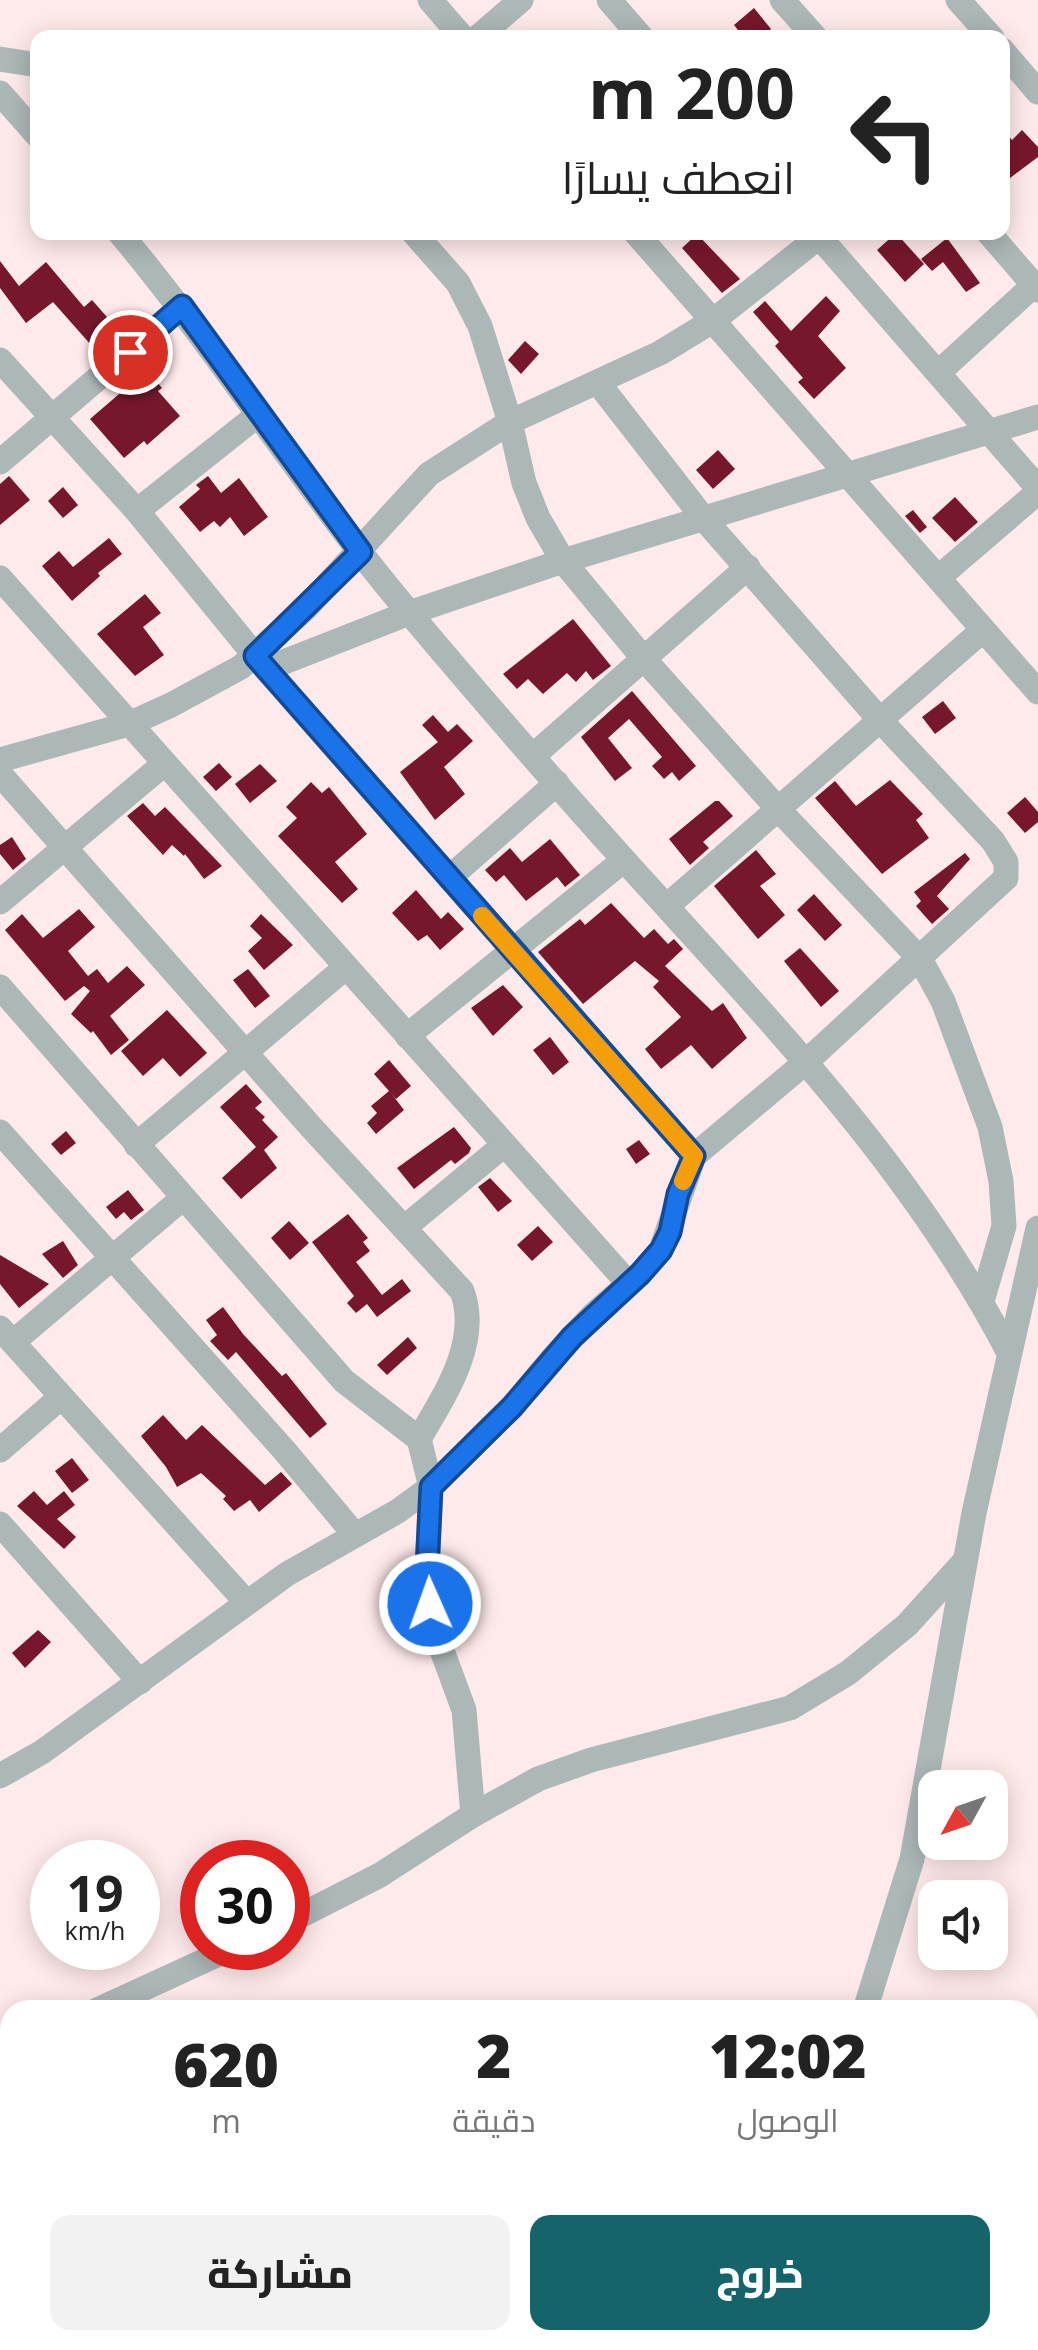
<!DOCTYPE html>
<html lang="ar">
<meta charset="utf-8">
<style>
body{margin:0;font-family:"Open Sans",Cairo,sans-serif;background:#f2f2f2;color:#222;direction:rtl;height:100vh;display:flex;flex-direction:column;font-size:38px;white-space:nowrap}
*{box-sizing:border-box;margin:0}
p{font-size:32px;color:#767676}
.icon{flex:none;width:55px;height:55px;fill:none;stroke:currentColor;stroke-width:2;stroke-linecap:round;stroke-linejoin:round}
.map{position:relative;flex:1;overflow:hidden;direction:ltr}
.drawer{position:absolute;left:0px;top:2000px;width:1040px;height:350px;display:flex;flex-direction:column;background:#fff;border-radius:30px 30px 0 0;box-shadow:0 5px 25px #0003;direction:rtl}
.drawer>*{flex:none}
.banner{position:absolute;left:30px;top:30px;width:980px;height:210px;border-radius:20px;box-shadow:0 5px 25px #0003;direction:rtl;background:#fff;color:#222;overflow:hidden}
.needle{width:65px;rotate:230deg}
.buttons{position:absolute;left:918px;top:1770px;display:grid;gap:20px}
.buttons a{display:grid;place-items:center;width:90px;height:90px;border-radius:20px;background:#fff;box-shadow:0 5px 25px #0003;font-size:50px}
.speed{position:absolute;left:30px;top:1840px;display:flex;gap:20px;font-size:50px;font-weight:700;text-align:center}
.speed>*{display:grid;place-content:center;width:130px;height:130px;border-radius:50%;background:#fff;box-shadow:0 5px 25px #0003;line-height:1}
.speed small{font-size:25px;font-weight:400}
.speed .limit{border:15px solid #d22;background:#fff;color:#111}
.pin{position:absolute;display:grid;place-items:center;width:85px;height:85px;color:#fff;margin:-42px;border:5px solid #fff;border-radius:50%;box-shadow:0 2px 10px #0007}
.me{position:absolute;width:110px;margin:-55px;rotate:358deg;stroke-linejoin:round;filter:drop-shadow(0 0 8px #0008)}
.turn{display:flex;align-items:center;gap:35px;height:210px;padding:0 50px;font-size:45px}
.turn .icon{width:130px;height:130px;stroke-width:2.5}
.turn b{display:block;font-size:70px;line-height:85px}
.eta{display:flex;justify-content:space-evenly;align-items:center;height:170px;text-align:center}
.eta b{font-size:60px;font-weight:800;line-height:70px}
.cta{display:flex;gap:20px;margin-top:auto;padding:20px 50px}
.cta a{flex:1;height:115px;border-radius:20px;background:#156469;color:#fff;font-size:40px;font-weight:800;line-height:115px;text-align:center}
.cta a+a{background:#f2f2f2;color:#222}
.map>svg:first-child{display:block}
</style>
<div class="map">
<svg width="1038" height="2350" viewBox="0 0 1038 2350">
<rect width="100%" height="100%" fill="#ffeaeb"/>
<g fill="#77172c">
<path d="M754,8L771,29L760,38H744L734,25Z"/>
<path d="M1002,128L1012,140L1022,130L1038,147V157L1002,184Z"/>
<path d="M896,233L924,264L905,282L877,250Z"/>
<path d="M697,234L740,279L722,293L682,248Z"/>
<path d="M947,238L980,283L966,292L943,262L932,271L921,259Z"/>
<path d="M0,261L19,286L46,262L84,307L92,300L122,334L99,354L53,302L26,323L0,288Z"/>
<path d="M826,296L840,311L818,336L846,368L814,399L798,382L803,378L775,346L779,342L753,312L765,301L791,331Z"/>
<path d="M525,341L539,354L521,374L508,360Z"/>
<path d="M147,370L162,388L158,391L180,416L147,445L144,441L124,458L90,419Z"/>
<path d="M718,450L735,469L713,489L696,470Z"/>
<path d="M9,476L30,500L0,525V484Z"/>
<path d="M208,476L221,493L239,478L268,517L244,536L230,517L220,527L214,521L200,532L179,507L200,489L196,485Z"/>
<path d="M63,487L78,505L63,518L48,501Z"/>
<path d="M955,497L978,522L955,542L932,518Z"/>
<path d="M913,510L927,527L920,533L905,516Z"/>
<path d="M109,538L122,554L98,573L100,576L72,601L42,566L59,551L73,567Z"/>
<path d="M145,594L161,613L143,627L164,655L135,676L97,634Z"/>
<path d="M573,619L611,666L593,680L586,671L576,682L567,673L543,694L528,679L517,689L503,674Z"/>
<path d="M632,691L696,766L679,781L672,772L664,779L652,766L662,757L629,719L608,738L632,768L615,781L581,737Z"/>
<path d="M943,701L956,718L935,734L922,717Z"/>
<path d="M433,715L448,732L457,724L473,741L444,767L465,794L435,820L400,772L438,742L422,725Z"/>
<path d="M219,763L232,777L216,791L203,777Z"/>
<path d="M260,764L277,781L250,803L235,784Z"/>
<path d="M890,780L923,814L916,820L929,838L882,874L815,798L835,781L856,806Z"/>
<path d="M311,782L322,793L329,787L367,834L335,862L358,889L342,903L278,836L297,818L286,807Z"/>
<path d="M1025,797L1038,812V822L1025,833L1007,813Z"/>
<path d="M715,801H719L733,816L703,842L709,848L690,865L669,839Z"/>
<path d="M143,803L155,816L165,807L222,866L204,879L185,854L184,856L172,845L163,855L127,816Z"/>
<path d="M12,837L26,859L13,870L0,854V845Z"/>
<path d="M550,839L580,875L565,887L557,877L526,901L504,875L496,882L485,870L510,848L522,862Z"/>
<path d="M756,850L776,874L760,886L785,915L758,939L714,886Z"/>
<path d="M965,853L970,859L937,896L949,909L932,924L916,906L921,901L914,892Z"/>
<path d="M416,890L441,919L448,912L464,929L440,950L427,935L418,941L392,913Z"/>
<path d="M814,894L842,925L825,941L797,910Z"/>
<path d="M611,903L644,938L654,929L668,944L674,939L683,949L665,966L712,1011L723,1003L747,1038L712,1069L691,1045L661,1069L645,1049L681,1017L653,987L659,981L635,961L583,1004L538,952L580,919L585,925Z"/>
<path d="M79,909L95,927L68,951L88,976L97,969L108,983L127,966L145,985L110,1016L129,1040L111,1055L93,1031L91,1033L71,1014L90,991L84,986L65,1001L5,930L22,914L43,938Z"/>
<path d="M261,914L293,945L264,970L248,951L262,938L250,926Z"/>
<path d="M800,948L839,991L821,1007L784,961Z"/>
<path d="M248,969L270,996L255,1008L233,980Z"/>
<path d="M503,985L523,1007L493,1036L471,1008Z"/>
<path d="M167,1010L207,1053L180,1077L163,1058L143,1076L121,1051Z"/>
<path d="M550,1037L569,1062L553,1075L533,1050Z"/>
<path d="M389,1060L411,1086L396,1099L391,1093L404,1110L376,1134L367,1123L377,1113L371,1106L389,1091L374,1074Z"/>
<path d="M246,1084L262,1102L255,1108L265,1117L262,1120L278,1137L264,1150L277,1168L241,1199L222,1178L256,1147L220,1107Z"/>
<path d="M454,1127L471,1148L469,1153L455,1164L451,1160L414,1189L397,1168Z"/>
<path d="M66,1131L76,1143L61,1155L51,1144Z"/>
<path d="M639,1140L650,1154L636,1164L626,1149Z"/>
<path d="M490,1178L512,1201L498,1212L478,1187Z"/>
<path d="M128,1190L144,1210L131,1220L124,1212L116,1219L106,1207Z"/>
<path d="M348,1214L368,1238L363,1242L370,1251L356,1262L382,1295L402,1279L411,1291L377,1317L367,1304L356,1313L347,1303L354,1296L312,1242Z"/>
<path d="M289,1221L309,1243L290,1260L271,1238Z"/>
<path d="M538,1226L553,1242L532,1261L517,1245Z"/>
<path d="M63,1241L78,1265L63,1278L42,1254Z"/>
<path d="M0,1255L49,1284L19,1308L0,1284Z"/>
<path d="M223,1307L243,1334L282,1376L286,1373L327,1424L310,1438L236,1352L228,1360L210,1341L217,1335L206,1320Z"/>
<path d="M408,1337L417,1348L387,1375L377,1365Z"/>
<path d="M163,1415L186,1440L202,1425L265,1485L281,1472L292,1484L259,1512L250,1500L234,1511L223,1499L226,1496L201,1473L177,1487L166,1467L141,1436Z"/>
<path d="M72,1458L89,1480L72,1493L55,1471Z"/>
<path d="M34,1491L47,1505L64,1491L75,1505L57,1519L76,1537L64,1549L17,1506Z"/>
<path d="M38,1630L51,1642L25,1668L12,1653Z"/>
</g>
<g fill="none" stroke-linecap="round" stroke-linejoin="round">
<g stroke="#acb7b7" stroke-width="25">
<path d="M430,0L463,38"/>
<path d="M609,0L642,38"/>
<path d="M782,0L816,38"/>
<path d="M958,0L992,38"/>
<path d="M477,38L521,0"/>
<path d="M1002,50L1038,92"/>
<path d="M0,59L38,65"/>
<path d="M0,93L38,136"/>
<path d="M119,232C223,356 308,494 412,616C482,699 553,781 625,861C765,1016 912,1166 1009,1353"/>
<path d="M413,232L458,283L480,326L510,422L524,483L538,518L563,561L644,659L778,809L920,959L943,1001L990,1127L1001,1181L1004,1226L982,1301"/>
<path d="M635,232L1038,692"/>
<path d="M815,232L1038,488"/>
<path d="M988,232L1038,290"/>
<path d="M0,360L137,511L266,669L694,1156"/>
<path d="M939,372L1034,285"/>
<path d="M0,462L181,307"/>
<path d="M137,511L259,414"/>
<path d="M939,577L1038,492"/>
<path d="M0,578L629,1284"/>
<path d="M266,669L409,613L563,561L1038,417"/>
<path d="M533,756L748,567"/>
<path d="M0,760L129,724L171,705L241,667L306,608L429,474L510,422L660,353L714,320L825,232"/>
<path d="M0,774L311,1127L462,1291C481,1342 444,1396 419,1439"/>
<path d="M449,878L557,783"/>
<path d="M0,902L164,764"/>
<path d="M667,906L983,630"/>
<path d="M0,987L344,1381L419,1439L431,1487L427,1570L430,1603L437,1637L464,1710L473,1815"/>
<path d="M407,1036L624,860"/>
<path d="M0,1132L284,1450L355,1535"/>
<path d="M136,1145L346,967"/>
<path d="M404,1228L504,1145"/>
<path d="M0,1328L247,1603"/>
<path d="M13,1342L183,1198"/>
<path d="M0,1450L61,1397"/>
<path d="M0,1524L140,1682"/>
<path d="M0,1776L42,1752L287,1574L398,1511L431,1487L512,1407L552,1359L593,1315L640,1274L661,1250L694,1156L807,1061L1006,878V862L993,841L880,720L704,519L599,384"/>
<path d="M288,1922L380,1875L473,1815L538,1779L591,1760L790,1708L848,1673L907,1625L964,1562"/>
<path d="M97,2010L232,1948"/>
<path d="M865,2010L912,1859L974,1513L1038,1228"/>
<path d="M0,2048L10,2045"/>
<path d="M1030,2073H1038"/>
<path d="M0,2084L10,2089"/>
<path d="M849,2340L850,2350"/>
</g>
<g stroke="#728688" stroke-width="32">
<path d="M0,2186L10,2198"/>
<path d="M135,2340L144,2350"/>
</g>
</g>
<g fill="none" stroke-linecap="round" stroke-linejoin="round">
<g stroke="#114b97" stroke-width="25">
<path id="route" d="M130,352L182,306L361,552L255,656L694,1156L678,1194L670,1232L661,1250L640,1274L572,1337L512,1407L431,1487L427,1570L430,1604"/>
</g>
<use href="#route" stroke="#1a73e8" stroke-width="18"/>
<path stroke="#f59e0b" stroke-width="18" d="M482,916L694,1156L683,1181"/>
</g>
</svg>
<div class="buttons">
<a><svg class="needle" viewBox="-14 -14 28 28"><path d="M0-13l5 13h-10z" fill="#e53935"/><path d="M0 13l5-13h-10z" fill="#767676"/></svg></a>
<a><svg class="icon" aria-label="sound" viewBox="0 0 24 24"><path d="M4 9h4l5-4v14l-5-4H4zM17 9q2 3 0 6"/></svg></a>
</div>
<div class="speed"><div>19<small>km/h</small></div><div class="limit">30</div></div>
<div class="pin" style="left:130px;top:352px;background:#d93025"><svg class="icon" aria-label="arrive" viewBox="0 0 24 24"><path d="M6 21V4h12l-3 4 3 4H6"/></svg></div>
<svg class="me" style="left:430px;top:1604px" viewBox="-20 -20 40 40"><circle r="17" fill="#1a73e8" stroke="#fff" stroke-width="3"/><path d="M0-11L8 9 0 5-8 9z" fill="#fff"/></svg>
<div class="banner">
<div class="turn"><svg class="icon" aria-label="left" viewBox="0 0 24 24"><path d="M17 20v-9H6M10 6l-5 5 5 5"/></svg><div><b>200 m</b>انعطف يسارًا</div></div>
</div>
<section class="drawer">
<div class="eta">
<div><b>12:02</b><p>الوصول</p></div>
<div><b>2</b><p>دقيقة</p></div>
<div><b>620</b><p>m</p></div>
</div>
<div class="cta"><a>خروج</a><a>مشاركة</a></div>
</section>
</div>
